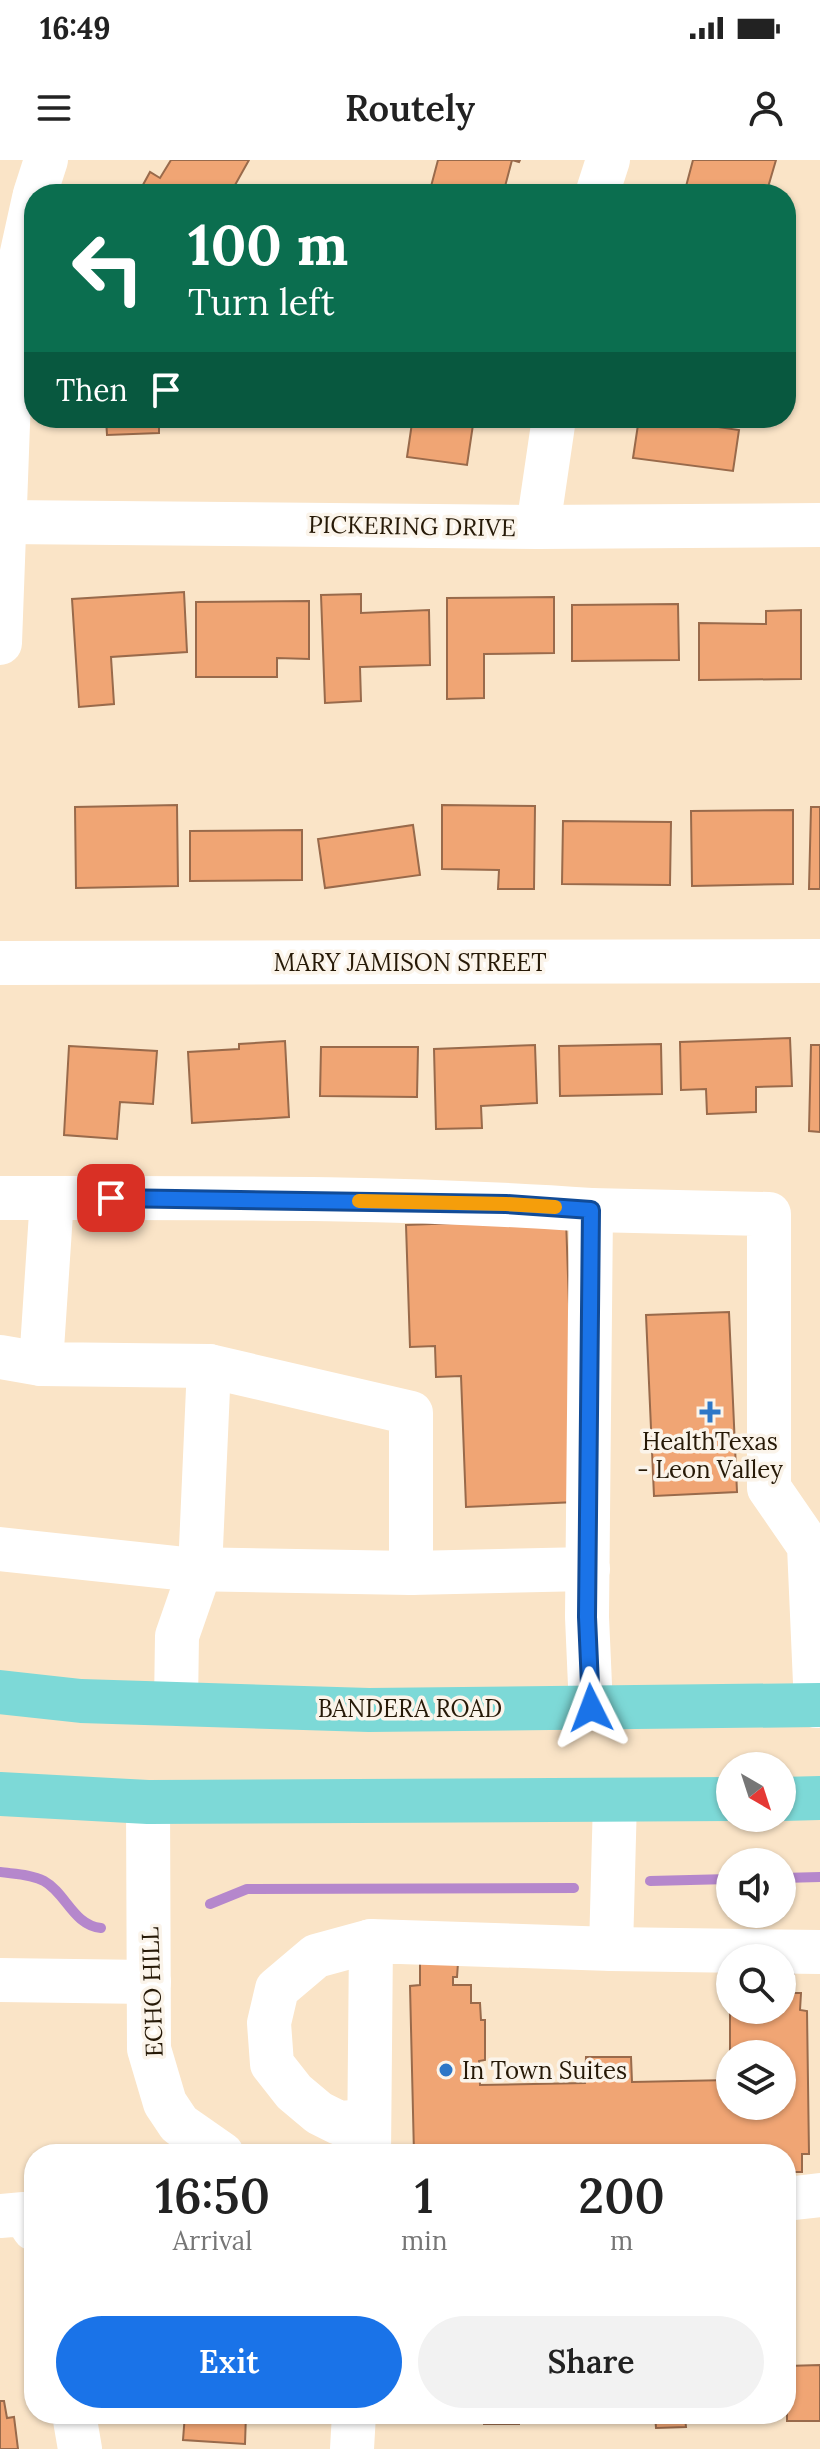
<!DOCTYPE html>
<style>
body{margin:0;font-family:Lora,serif;background:#f2f2f2;color:#222;height:100vh;display:flex;flex-direction:column;font-size:30px;white-space:nowrap}
*{box-sizing:border-box;margin:0}
p{font-size:26px;color:#767676}
.icon{flex:none;width:44px;height:44px;fill:none;stroke:currentColor;stroke-width:2;stroke-linecap:round;stroke-linejoin:round}
.map{position:relative;flex:1;overflow:hidden}
.panel{position:absolute;left:24px;top:1984px;width:772px;height:280px;display:flex;flex-direction:column;background:#fff;border-radius:32px;box-shadow:0 2px 6px #0004}
.panel>*{flex:none}
.banner{position:absolute;left:24px;top:24px;width:772px;height:244px;border-radius:32px;box-shadow:0 2px 6px #0004;background:#0b6e4f;color:#fff;overflow:hidden}
.needle{width:52px;rotate:141deg}
.controls{position:absolute;left:716px;top:1592px;display:grid;gap:16px}
.controls a{display:grid;place-items:center;width:80px;height:80px;border-radius:50%;background:#fff;box-shadow:0 2px 6px #0004;font-size:40px}
.pin{position:absolute;display:grid;place-items:center;width:68px;height:68px;color:#fff;margin:-34px;border-radius:16px;box-shadow:0 4px 12px #0006}
.me{position:absolute;width:88px;margin:-44px;rotate:357deg;stroke-linejoin:round;filter:drop-shadow(0 0 6px #0008)}
.turn{display:flex;align-items:center;gap:28px;height:168px;padding:0 32px;font-size:36px}
.turn .icon{width:104px;height:104px;stroke-width:2.5}
.turn b{display:block;font-size:56px;line-height:68px}
.then{display:flex;align-items:center;height:76px;padding:0 32px;background:#0003;gap:16px;font-size:30px}
.eta{display:flex;justify-content:space-evenly;align-items:center;height:136px;text-align:center}
.eta b{font-size:48px;font-weight:600;line-height:56px}
.cta{display:flex;gap:16px;margin-top:auto;padding:16px 32px}
.cta a{flex:1;height:92px;border-radius:48px;background:#1a73e8;color:#fff;font-size:32px;font-weight:600;line-height:92px;text-align:center}
.cta a+a{background:#f2f2f2;color:#222}
.status{display:flex;justify-content:space-between;align-items:center;height:56px;padding:0 40px;background:#fff;direction:ltr}
.status svg{height:22px;fill:currentColor}
header{display:flex;justify-content:space-between;align-items:center;height:104px;padding:0 32px;background:#fff;font-size:36px;font-weight:600}
.map>svg:first-child{display:block}
</style>
<div class="status"><b>16:49</b><svg viewBox="0 0 49 12"><path d="M0 12V9h3v3zM5 12V6h3v6zM10 12V3h3v9zM15 12V0h3v12zM26 1h20v11H26zM47 4h2v5h-2z"/></svg></div>
<header><svg class="icon" aria-label="menu" viewBox="0 0 24 24"><path d="M4 6h16M4 12h16M4 18h16"/></svg>Routely<svg class="icon" aria-label="person" viewBox="0 0 24 24"><circle cx="12" cy="8" r="4"/><path d="M4 21q1-7 8-7t8 7"/></svg></header>
<div class="map">
<svg width="820" height="2289" viewBox="0 0 820 2289">
<rect width="100%" height="100%" fill="#fae4c7"/>
<g fill="none" stroke-linecap="round" stroke-linejoin="round">
<g stroke="#b587cc" stroke-width="10">
<path d="M0,1712C14,1714 31,1714 44,1721C66,1733 73,1765 101,1768"/>
<path d="M782,1718L820,1717"/>
<path d="M650,1721L730,1719"/>
<path d="M210,1744L247,1729L574,1728"/>
</g>
</g>
<g fill="#f0a574" stroke="#996a4b" stroke-width="2">
<path d="M171,0H249L230,34H138L150,12L160,18Z"/>
<path d="M438,0H520L519,2L512,0L503,34H429Z"/>
<path d="M693,0H776L766,34H684Z"/>
<path d="M106,258H159V273L107,275Z"/>
<path d="M396,258H474L467,305L407,297L412,263L396,261Z"/>
<path d="M639,258H691L690,263L739,270L733,311L633,298Z"/>
<path d="M184,432L187,492L111,497L114,544L79,547L72,439Z"/>
<path d="M361,434V453L429,450L430,505L360,507L361,541L325,543L321,435Z"/>
<path d="M554,437V493L484,494V538L447,539V438Z"/>
<path d="M309,441V499L277,498V517H196V442Z"/>
<path d="M678,444L679,500L572,501V445Z"/>
<path d="M801,450V519L699,520V463L766,464V451Z"/>
<path d="M177,645L178,726L76,728L75,647Z"/>
<path d="M442,645L535,646L534,729H498L499,710L442,709Z"/>
<path d="M811,647H820V729H809Z"/>
<path d="M793,650V724L692,726L691,651Z"/>
<path d="M563,661L671,662L670,725L562,724Z"/>
<path d="M413,665L420,715L325,728L318,679Z"/>
<path d="M302,670V720L190,721V671Z"/>
<path d="M790,878L792,926L756,927V952L707,954L706,929L681,930L680,882Z"/>
<path d="M285,881L289,957L192,963L188,892L239,889V884Z"/>
<path d="M661,884L662,934L560,936L559,886Z"/>
<path d="M535,885L537,943L481,946L482,968L436,969L434,889Z"/>
<path d="M811,885H820V972L809,971Z"/>
<path d="M69,886L157,891L153,944L120,942L117,979L64,975Z"/>
<path d="M321,887H418L417,937L320,936Z"/>
<path d="M566,1059L576,1342L466,1347L461,1216L436,1217L435,1186L410,1187L406,1065Z"/>
<path d="M729,1152L737,1332L654,1336L646,1155Z"/>
<path d="M420,1802L458,1803L457,1817H453V1825H471V1843H480L481,1860H485V1900L479,1901L480,1925L585,1923L586,1897H631L632,1922L730,1920V1946H782V1894H730V1851L782,1850V1813L794,1814V1833H801L800,1850L807,1851L809,1994H802V2012H786V1994H739V1989L629,1991L630,1994H414L410,1826L420,1825Z"/>
<path d="M820,2205V2261H787V2206Z"/>
<path d="M0,2241H4L7,2258L14,2257L18,2289H0Z"/>
<path d="M185,2254H246L245,2284L183,2280Z"/>
<rect x="416" y="2254" width="44" height="9"/>
<rect x="484" y="2254" width="35" height="10"/>
<rect x="532" y="2254" width="110" height="3"/>
<path d="M655,2254H758V2261L714,2262V2258H685L686,2267L656,2268Z"/>
</g>
<g fill="none" stroke-linecap="round" stroke-linejoin="round">
<g stroke="#fff" stroke-width="44">
<path d="M35,34L46,0"/>
<path d="M597,34L608,0"/>
<path d="M4,362L538,367L820,365"/>
<path d="M538,367L554,258"/>
<path d="M0,483L11,182L17,115L34,38"/>
<path d="M0,803L820,801"/>
<path d="M0,1038C197,1038 395,1036 591,1050L587,1457L591,1548"/>
<path d="M52,1038L41,1204L209,1206L411,1253V1413L588,1409"/>
<path d="M591,1050L769,1054V1328L809,1386L816,1546"/>
<path d="M0,1197L41,1204"/>
<path d="M0,1389L186,1409L411,1413"/>
<path d="M176,1544L177,1476L200,1410L209,1206"/>
<path d="M148,1642L149,1889L165,1943L179,1964L222,1994"/>
<path d="M611,1789L615,1640"/>
<path d="M0,1820L149,1822"/>
<path d="M369,1961L339,1963L319,1953L294,1932L272,1904L269,1863L277,1829L316,1796L371,1781"/>
<path d="M369,1994L371,1781L611,1789L820,1792"/>
<path d="M786,2039L820,2035"/>
<path d="M0,2056L24,2054L34,2069"/>
<path d="M74,2254L80,2289"/>
<path d="M352,2289L354,2254"/>
</g>
<g stroke="#7dd9d7" stroke-width="44">
<path d="M0,1532L81,1541L369,1550L820,1545"/>
<path d="M0,1634L148,1642L730,1639"/>
<path d="M782,1639L820,1638"/>
</g>
</g>
<g fill="none" stroke-linecap="round" stroke-linejoin="round">
<g stroke="#114b97" stroke-width="20">
<path id="route" d="M111,1038L506,1044L591,1050L587,1457L591,1548"/>
</g>
<use href="#route" stroke="#1a73e8" stroke-width="14"/>
<path stroke="#f59e0b" stroke-width="14" d="M359,1041L506,1044L555,1047"/>
</g>
<g fill="#2e77c7" stroke="#fbf4ea" stroke-width="3">
<path d="M706 1240h8v8h8v8h-8v8h-8v-8h-8v-8h8z"/>
<circle cx="446" cy="1910" r="8"/>
</g>
<g text-anchor="middle" dominant-baseline="central" stroke-width="7" stroke-linejoin="round" paint-order="stroke">
<g font-size="24" fill="#261907" stroke="#fbf4ea">
<text transform="translate(412 366) rotate(1)">PICKERING DRIVE</text>
<text x="410" y="802">MARY JAMISON STREET</text>
<text x="410" y="1548">BANDERA ROAD</text>
<text transform="translate(152 1832) rotate(-92)">ECHO HILL</text>
</g>
<g font-size="24" fill="#261907" stroke="#fbf4ea">
<text x="710" y="1281">HealthTexas<tspan x="710" dy="28">- Leon Valley</tspan></text>
<text x="462" y="1910" text-anchor="start">In Town Suites</text>
</g>
</g>
</svg>
<div class="controls">
<a><svg class="needle" viewBox="-14 -14 28 28"><path d="M0-13l5 13h-10z" fill="#e53935"/><path d="M0 13l5-13h-10z" fill="#767676"/></svg></a>
<a><svg class="icon" aria-label="sound" viewBox="0 0 24 24"><path d="M4 9h4l5-4v14l-5-4H4zM17 9q2 3 0 6"/></svg></a>
<a><svg class="icon" aria-label="search" viewBox="0 0 24 24"><circle cx="10" cy="10" r="6"/><path d="M15 15l6 6"/></svg></a>
<a><svg class="icon" aria-label="layers" viewBox="0 0 24 24"><path d="M12 4l9 5-9 5-9-5zM3 14l9 5 9-5"/></svg></a>
</div>
<div class="pin" style="left:111px;top:1038px;background:#d93025"><svg class="icon" aria-label="arrive" viewBox="0 0 24 24"><path d="M6 21V4h12l-3 4 3 4H6"/></svg></div>
<svg class="me" style="left:591px;top:1548px" viewBox="-20 -20 40 40"><path d="M0-17L14 15 0 8-14 15z" fill="#1a73e8" stroke="#fff" stroke-width="4"/></svg>
<div class="banner">
<div class="turn"><svg class="icon" aria-label="left" viewBox="0 0 24 24"><path d="M17 20v-9H6M10 6l-5 5 5 5"/></svg><div><b>100 m</b>Turn left</div></div>
<div class="then">Then<svg class="icon" aria-label="arrive" viewBox="0 0 24 24"><path d="M6 21V4h12l-3 4 3 4H6"/></svg></div>
</div>
<section class="panel">
<div class="eta">
<div><b>16:50</b><p>Arrival</p></div>
<div><b>1</b><p>min</p></div>
<div><b>200</b><p>m</p></div>
</div>
<div class="cta"><a>Exit</a><a>Share</a></div>
</section>
</div>
